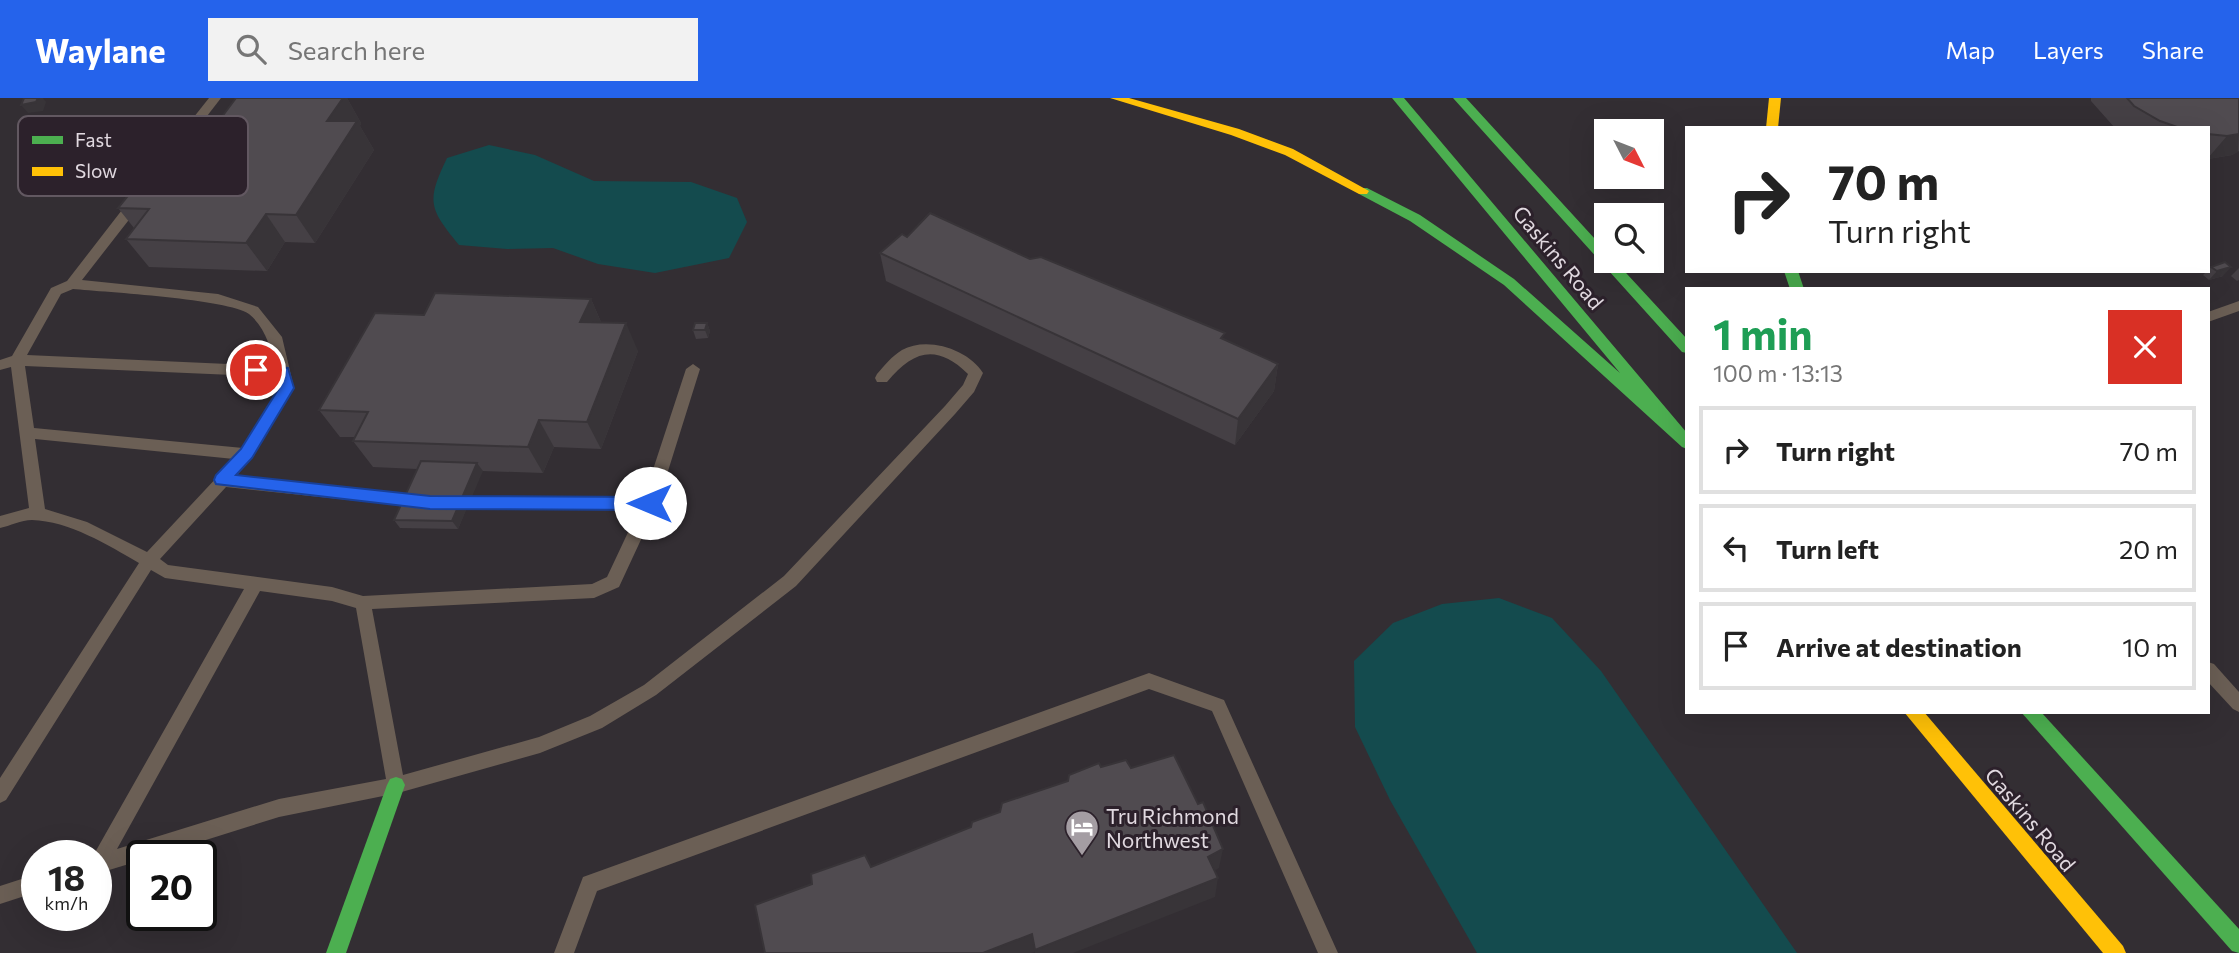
<!DOCTYPE html>
<meta charset="utf-8">
<style>
body{margin:0;font-family:Commissioner,sans-serif;background:#f2f2f2;color:#222;height:100vh;display:flex;flex-direction:column;font-size:26px;white-space:nowrap}
*{box-sizing:border-box;margin:0}
p{font-size:23px;color:#767676}
.icon{flex:none;width:38px;height:38px;fill:none;stroke:currentColor;stroke-width:2;stroke-linecap:round;stroke-linejoin:round}
.map{position:relative;flex:1;overflow:hidden}
.side{position:absolute;left:1685px;top:189px;width:525px;height:427px;display:flex;flex-direction:column;background:#fff;border-radius:0px;box-shadow:0 7px 28px #0002}
.side>*{flex:none}
.banner{position:absolute;left:1685px;top:28px;width:525px;height:147px;border-radius:0px;box-shadow:0 7px 28px #0002;background:#fff;color:#222;overflow:hidden}
.needle{width:46px;rotate:132deg}
.fabs{position:absolute;left:1594px;top:21px;display:grid;gap:14px}
.fabs a{display:grid;place-items:center;width:70px;height:70px;border-radius:0px;background:#fff;box-shadow:0 7px 28px #0002;font-size:35px}
.speed{position:absolute;left:21px;top:742px;display:flex;gap:14px;font-size:35px;font-weight:700;text-align:center}
.speed>*{display:grid;place-content:center;width:91px;height:91px;border-radius:50%;background:#fff;box-shadow:0 7px 28px #0002;line-height:1}
.speed small{font-size:18px;font-weight:400}
.speed .limit{border:4px solid #111;border-radius:10px;background:#fff;color:#111}
.pin{position:absolute;display:grid;place-items:center;width:60px;height:60px;color:#fff;margin:-30px;border:4px solid #fff;border-radius:50%;box-shadow:0 2px 7px #0007}
.me{position:absolute;width:77px;margin:-38px;rotate:270deg;stroke-linejoin:round;filter:drop-shadow(0 0 5px #0008)}
.turn{display:flex;align-items:center;gap:24px;height:147px;padding:0 28px;font-size:32px}
.turn .icon{width:91px;height:91px;stroke-width:2.5}
.turn b{display:block;font-size:49px;line-height:60px}
.round{display:grid;place-items:center;flex:none;width:74px;height:74px;border-radius:0px;background:#f2f2f2}
.overview{display:flex;align-items:center;justify-content:space-between;height:119px;padding:0 28px}
h1{font-size:42px;font-weight:700;line-height:52px;color:#1e9e55}
ul{padding:0;list-style:none}
li{display:flex;align-items:center;gap:21px;height:88px;margin:0 14px 10px;padding:0 14px;border:4px solid #e0e0e0;border-radius:0px}
li div{flex:1}
li b{display:block;font-size:26px}
li em{font-style:normal}
header{display:flex;align-items:center;gap:42px;box-sizing:border-box;height:98px;padding:0 35px;background:#2563eb;color:#fff}
header strong{font-size:33px}
nav{display:flex;gap:38px;margin-inline-start:auto;font-size:24px}
.search{width:490px;height:63px;background:#f2f2f2;display:flex;align-items:center;gap:18px;box-sizing:border-box;padding:0 24px;border-radius:0px;color:#767676;font-size:26px}
.map>svg:first-child{display:block}
</style>
<header>
<strong>Waylane</strong>
<div class="search"><svg class="icon" aria-label="search" viewBox="0 0 24 24"><circle cx="10" cy="10" r="6"/><path d="M15 15l6 6"/></svg>Search here</div>
<nav><a>Map</a><a>Layers</a><a>Share</a></nav>
</header>
<div class="map">
<svg width="2239" height="855" viewBox="0 0 2239 855">
<rect width="100%" height="100%" fill="#332e33"/>
<g fill="#144b4e">
<path d="M489,47L535,57L594,83L691,84L737,100L747,124L729,160L655,175L598,166L553,150L507,151L459,147C429,110 426,104 447,60Z"/>
<path d="M1499,500L1552,520L1601,573L1797,855H1477L1390,702L1355,629L1354,563L1393,525L1442,506Z"/>
</g>
<g fill="none" stroke-linecap="round" stroke-linejoin="round">
<g fill="#6b5f55" fill-rule="evenodd">
<path d="M209,0H221L190,40H182V34Z"/>
<path d="M137,98L143,102L142,105L82,182L218,196L258,209L282,239L294,290L252,360L236,378L424,398L429,400L432,404L429,408L424,410L226,389L160,461L168,467L332,489L363,498L592,486L607,479L639,411H450L445,409L442,405L445,401L450,399H644L686,271L693,266L700,271L658,405L619,489L594,500L372,511L403,677L539,639L590,618L644,587L784,478L945,308L963,287L968,276C936,245 913,253 887,284H877L875,280L877,276C884,268 892,258 902,252C927,238 968,251 983,275L974,294L955,316L796,488L656,597L602,630L540,655L398,695L279,719L155,758H142V762L96,776V758H93L244,491L165,480L151,472L6,702L0,705V680L139,465C108,447 69,423 32,422C21,422 10,428 0,430V418L29,410L11,269L0,272V262L12,258L51,190L67,183L132,99ZM73,191C105,194 229,201 249,216C266,230 270,249 275,268L27,257L61,196ZM25,268L277,279L280,290L243,350L34,330ZM35,341L234,361L147,454L87,424L45,411ZM260,493L332,503L356,510L386,681L279,701L117,751Z"/>
<path d="M2239,203V213L2208,224V214Z"/>
<path d="M2208,564L2214,566L2239,594V614L2233,611L2208,584Z"/>
<path d="M1149,575L1224,602L1338,855H1318L1212,613L1149,591L597,793L574,855H554L583,779Z"/>
<path d="M37,776V794L0,806V788Z"/>
</g>
<g fill="#4caf50" fill-rule="evenodd">
<path d="M1392,0H1404L1687,335V351L1682,349L1504,187L1410,123L1359,96V90H1367L1420,117L1514,181L1620,275Z"/>
<path d="M1453,0H1466L1606,153V163H1615L1687,241V255L1682,254Z"/>
<path d="M1784,173H1798L1804,191H1790Z"/>
<path d="M2021,614H2041L2239,831V855L2232,853Z"/>
<path d="M396,679L402,681L405,687L346,855H326L387,687L390,681Z"/>
</g>
<g fill="#ffc107" fill-rule="evenodd">
<path d="M1110,0H1129L1239,31L1293,51L1369,93L1367,96H1359L1285,57L1231,37Z"/>
<path d="M1769,0H1781L1778,30H1766Z"/>
<path d="M1904,614H1924L2123,848L2126,855H2103Z"/>
</g>
</g>
<g fill="#454045">
<path d="M236,0H347L361,25L360,28L374,52L315,145L285,144L267,173L149,169L126,141L134,130L118,110L136,87L130,78L168,48L221,20Z"/>
<path d="M2091,0H2239V53L2232,57L2208,61V30H2115L2091,3Z"/>
<path d="M907,139L1030,161L1225,242L1278,266L1274,293L1235,347L886,183L880,155Z"/>
<path d="M2211,169L2223,178L2209,182L2203,177L2207,173H2208Z"/>
<path d="M2239,170V182L2237,183L2231,178Z"/>
<path d="M591,201L601,224L638,253L601,351L554,349L543,375L482,373L458,431L400,430L394,422L417,371L373,369L353,343L355,339H340L319,312L424,217Z"/>
<path d="M707,225L710,233L708,240L696,241L693,232Z"/>
</g>
<g fill="#383438">
<path d="M38,0H43L46,4L43,13L28,15L21,7Z"/>
<path d="M343,0H347L361,25L360,28L374,52L315,145L296,117L327,23Z"/>
<path d="M2239,36L2238,54L2232,57L2208,61V60L2227,38Z"/>
<path d="M266,116L285,144L267,173L246,145Z"/>
<path d="M2231,169L2223,178L2209,182L2217,173Z"/>
<path d="M591,201L603,229L580,224Z"/>
<path d="M626,225L638,253L601,351L587,324Z"/>
<path d="M707,225L710,233L708,240L705,232Z"/>
<path d="M1278,266L1274,293L1235,347L1238,321Z"/>
<path d="M539,322L554,349L543,375L528,349Z"/>
<path d="M477,365L483,373L458,431L452,423Z"/>
<path d="M1223,751L1219,770L1205,778L1208,759Z"/>
<path d="M1218,780L1215,799L1073,855H1035V852Z"/>
<path d="M1032,836L1035,854L1031,855H983Z"/>
</g>
<g fill="#504b50" stroke="#383438" stroke-width="2">
<path d="M24,0H38L36,4L21,7Z"/>
<path d="M236,0H343L327,23H357L296,117L266,116L246,145L126,141L149,111L118,110L143,79L130,78L154,48H168L192,19L221,20Z"/>
<path d="M2127,0H2239V36L2227,38L2208,36V30H2180L2160,23L2134,8Z"/>
<path d="M930,115L1030,161L1041,159L1225,235L1221,240L1278,266L1238,321L880,155L902,136L907,139Z"/>
<path d="M2225,164L2231,169L2217,173L2211,169Z"/>
<path d="M435,195L591,201L580,224L626,225L587,324L539,322L528,349L353,343L368,314L319,312L375,215L424,217Z"/>
<path d="M695,225H707L705,232H693Z"/>
<path d="M421,363L477,365L452,423L394,422Z"/>
<path d="M1174,657L1198,706L1203,704L1223,751L1208,759L1218,780L1035,852L1032,836L983,855H765L755,807L812,786L811,776L865,757L871,769L971,729L972,724L1000,714L1002,705L1068,683L1069,677L1099,665L1101,669L1126,662L1131,670Z"/>
</g>
<path fill="#2563eb" stroke="#184099" stroke-width="2" d="M256,267L288,270L294,290L252,360L236,377L430,398L650,399L658,405L650,412L430,411L216,386L214,382L216,377L241,351L279,290L277,279L251,276L249,272Z"/>
<defs>
<g id="hotel-pin" transform="scale(1.75)"><path d="M0 17L-7.5 6A9.5 9.5 0 1 1 7.5 6Z" fill="#a49da3" stroke="#2c212b"/><path d="M-6-4.5h1.5V1H6V5H4.5V3h-9V5H-6ZM-4 0a1.8 1.8 0 1 1 3.6 0ZM.5 0V-2.5h3Q6-2.5 6 0Z" fill="#fff"/></g>
</defs>
<g fill-rule="evenodd">
<use href="#hotel-pin" x="1082" y="729"/>
</g>
<g text-anchor="middle" dominant-baseline="central" stroke-width="6" stroke-linejoin="round" paint-order="stroke">
<g font-size="21" fill="#e1d9e0" stroke="#2c212b">
<text transform="translate(1559 159) rotate(50)">Gaskins Road</text>
<text transform="translate(2031 721) rotate(50)">Gaskins Road</text>
</g>
<g font-size="21" fill="#e1d9e0" stroke="#2c212b" text-anchor="start">
<text x="1106" y="717">Tru Richmond<tspan x="1106" dy="24">Northwest</tspan></text>
</g>
</g>
<rect x="18" y="18" width="230" height="80" rx="10" fill="#2c212b" stroke="#625861" stroke-width="2"/>
<rect x="32" y="38" width="31" height="8" fill="#4caf50"/>
<rect x="32" y="69" width="31" height="9" fill="#ffc107"/>
<g font-size="19" fill="#e1d9e0">
<text x="75" y="49">Fast</text>
<text x="75" y="80">Slow</text>
</g>
</svg>
<div class="fabs">
<a><svg class="needle" viewBox="-14 -14 28 28"><path d="M0-13l5 13h-10z" fill="#e53935"/><path d="M0 13l5-13h-10z" fill="#767676"/></svg></a>
<a><svg class="icon" aria-label="search" viewBox="0 0 24 24"><circle cx="10" cy="10" r="6"/><path d="M15 15l6 6"/></svg></a>
</div>
<div class="speed"><div>18<small>km/h</small></div><div class="limit">20</div></div>
<div class="pin" style="left:256px;top:272px;background:#d93025"><svg class="icon" aria-label="arrive" viewBox="0 0 24 24"><path d="M6 21V4h12l-3 4 3 4H6"/></svg></div>
<svg class="me" style="left:650px;top:405px" viewBox="-20 -20 40 40"><circle r="19" fill="#fff"/><path d="M0-13L10 11 0 6-10 11z" fill="#2563eb"/></svg>
<div class="banner">
<div class="turn"><svg class="icon" aria-label="right" viewBox="0 0 24 24"><path d="M7 20v-9h11M14 6l5 5-5 5"/></svg><div><b>70 m</b>Turn right</div></div>
</div>
<section class="side">
<div class="overview"><div><h1>1 min</h1><p>100 m · 13:13</p></div><a class="round" style="background:#d93025;color:#fff"><svg class="icon" aria-label="close" viewBox="0 0 24 24"><path d="M6 6l12 12M18 6L6 18"/></svg></a></div>
<ul>
<li><svg class="icon" aria-label="right" viewBox="0 0 24 24"><path d="M7 20v-9h11M14 6l5 5-5 5"/></svg><div><b>Turn right</b></div><em>70 m</em></li>
<li><svg class="icon" aria-label="left" viewBox="0 0 24 24"><path d="M17 20v-9H6M10 6l-5 5 5 5"/></svg><div><b>Turn left</b></div><em>20 m</em></li>
<li><svg class="icon" aria-label="arrive" viewBox="0 0 24 24"><path d="M6 21V4h12l-3 4 3 4H6"/></svg><div><b>Arrive at destination</b></div><em>10 m</em></li>
</ul>
</section>
</div>
